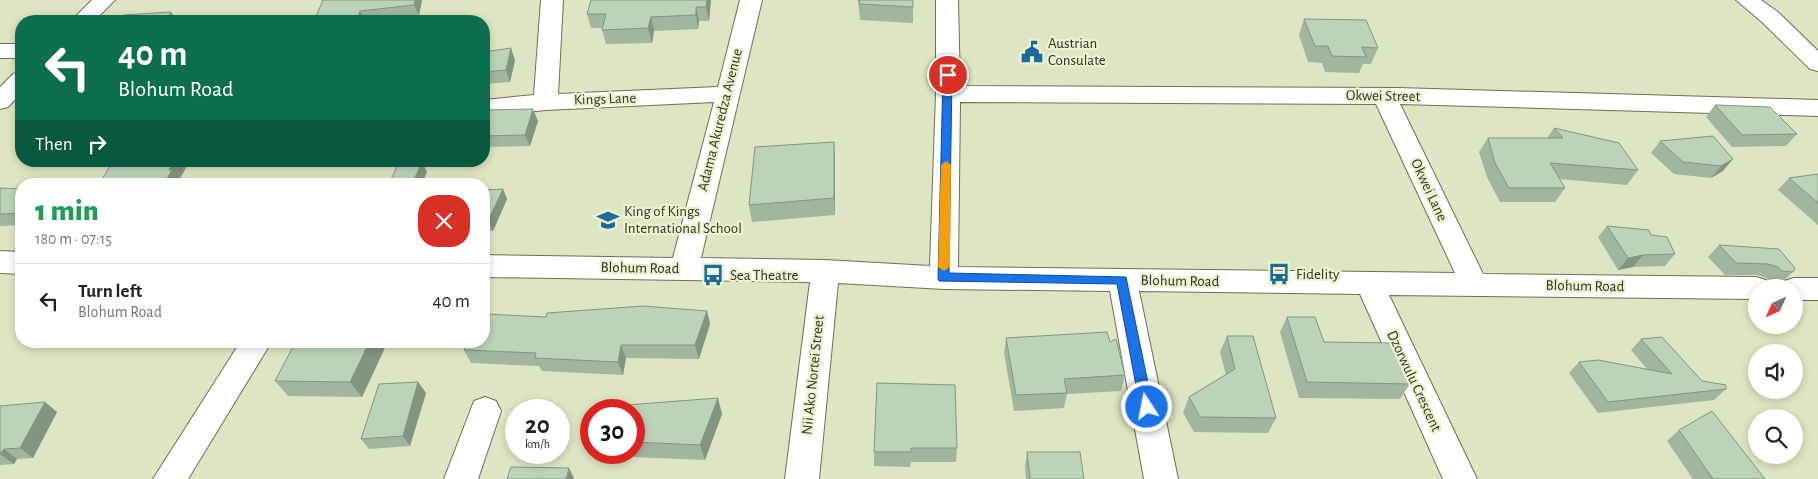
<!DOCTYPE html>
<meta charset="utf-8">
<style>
body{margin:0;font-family:"Alegreya Sans",sans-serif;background:#f2f2f2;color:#222;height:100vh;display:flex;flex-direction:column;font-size:19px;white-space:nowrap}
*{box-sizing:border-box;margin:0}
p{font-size:16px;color:#767676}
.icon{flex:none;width:28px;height:28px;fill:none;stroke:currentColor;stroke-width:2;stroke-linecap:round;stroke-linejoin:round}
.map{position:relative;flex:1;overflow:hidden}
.details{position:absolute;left:15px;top:178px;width:475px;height:170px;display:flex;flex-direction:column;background:#fff;border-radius:20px;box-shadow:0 2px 8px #0003}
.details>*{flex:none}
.hud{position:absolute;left:15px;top:15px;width:475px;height:152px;border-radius:20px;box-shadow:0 2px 8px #0003;background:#0b6e4f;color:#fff;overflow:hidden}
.needle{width:32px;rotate:225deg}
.buttons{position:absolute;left:1748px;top:279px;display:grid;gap:10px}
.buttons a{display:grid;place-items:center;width:55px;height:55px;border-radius:50%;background:#fff;box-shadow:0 2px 8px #0003;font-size:25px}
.speed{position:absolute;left:505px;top:399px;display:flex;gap:10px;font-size:25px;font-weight:700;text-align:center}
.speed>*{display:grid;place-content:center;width:65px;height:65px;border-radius:50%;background:#fff;box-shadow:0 2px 8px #0003;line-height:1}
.speed small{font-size:12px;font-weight:400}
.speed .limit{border:8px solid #d22;background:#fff;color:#111}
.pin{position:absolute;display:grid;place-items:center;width:42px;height:42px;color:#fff;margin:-21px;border:2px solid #fff;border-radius:50%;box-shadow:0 1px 5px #0007}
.me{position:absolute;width:55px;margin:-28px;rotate:349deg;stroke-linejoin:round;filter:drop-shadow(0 0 4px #0008)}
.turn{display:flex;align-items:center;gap:18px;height:105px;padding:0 20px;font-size:22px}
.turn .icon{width:65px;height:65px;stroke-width:2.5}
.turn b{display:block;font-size:35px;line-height:42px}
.then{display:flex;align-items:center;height:48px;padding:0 20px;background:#0003;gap:10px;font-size:19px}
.round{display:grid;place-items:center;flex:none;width:52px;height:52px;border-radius:20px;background:#f2f2f2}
.summary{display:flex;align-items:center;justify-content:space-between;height:85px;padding:0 20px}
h1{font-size:30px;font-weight:800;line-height:38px;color:#1e9e55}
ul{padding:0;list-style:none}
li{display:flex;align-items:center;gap:15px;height:75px;padding:0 20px;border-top:1px solid #e0e0e0}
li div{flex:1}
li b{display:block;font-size:19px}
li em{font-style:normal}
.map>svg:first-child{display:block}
</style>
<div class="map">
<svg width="1818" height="479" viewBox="0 0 1818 479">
<rect width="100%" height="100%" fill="#dee5c2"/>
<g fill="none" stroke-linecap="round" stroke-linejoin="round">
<g stroke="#6b7152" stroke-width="2">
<g id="minor">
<path d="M92,0H115L94,21H71Z"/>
<path d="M541,0H563L558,94L718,87L740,0H762L701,258L825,260L930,266L936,94V0H958L960,86L1397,88L1818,100V116L1400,104L1483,274L1756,277L1766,280L1770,288H1756V299L1389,295L1477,479H1443L1360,294L1139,291L1178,479H1144L1110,291L944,289L838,283L819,479H785L810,282L484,277V255L673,258L714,102L546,110L484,116V100L534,95ZM960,102L1376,104L1455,273L958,267Z"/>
<path d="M1736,0H1761L1778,12L1818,51V71L1810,69L1762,22Z"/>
<rect x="0" y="44" width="21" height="14"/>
<path d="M21,72V93L8,107L0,109V87L13,74Z"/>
<path d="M0,251L21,252V274L0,273Z"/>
<path d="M1794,278H1818V300H1794V288H1780L1784,281Z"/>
<path d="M241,341H272L188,479H153Z"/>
<path d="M485,397L496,401L501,411L478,479H444L474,401Z"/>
</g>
</g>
<use href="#minor" fill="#fff" fill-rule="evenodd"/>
</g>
<g fill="#a1b69e">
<path d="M321,0H422L419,15L365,21L322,2Z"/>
<path d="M591,0H711L709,21H699L698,29L654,31L652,43L606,44L602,30V28H591L587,14Z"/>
<path d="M858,0H913V23L860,20Z"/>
<path d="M1304,19L1378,48L1371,64H1363L1359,73L1325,72L1322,63L1308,62L1299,35Z"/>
<path d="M484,52L515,60L510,82L484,84Z"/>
<path d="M1715,105L1797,134L1786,146L1732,147L1706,117Z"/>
<path d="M484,110L538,121L530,146L484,147Z"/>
<path d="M1554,128L1638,170L1627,185L1559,179L1565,188L1555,202H1500L1487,177L1479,152L1488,138H1547Z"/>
<path d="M1713,136L1723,171L1711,178L1674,174L1651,153L1660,141Z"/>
<path d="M835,159V215L752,222L749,205Z"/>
<path d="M1818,174V225L1778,190L1789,178Z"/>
<path d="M0,188L21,189V225L0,226Z"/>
<path d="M503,189L507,199L493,231H484V190Z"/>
<path d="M1607,226L1651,235L1675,254L1665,266L1633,267L1618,270L1598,237Z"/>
<path d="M1719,245L1793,272L1781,283L1769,282L1767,278L1757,275H1725L1708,257Z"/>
<path d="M707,311L710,324L699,359L626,358L623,375L542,371L539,366L471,363L464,350L546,317Z"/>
<path d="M1287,317L1324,342L1410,384L1400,399L1299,398L1280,332Z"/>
<path d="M1227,336L1276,418L1268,433L1194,432L1183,413L1189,397L1226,375L1220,352Z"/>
<path d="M1006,338L1110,342L1125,375L1121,391L1067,394L1064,408L1014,411L1004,353Z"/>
<path d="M1641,339L1702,381L1726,389L1714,400L1598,413L1569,373L1579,362L1647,369L1631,350Z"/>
<path d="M296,341H388L362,397L288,396L275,381Z"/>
<path d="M418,382L426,393L410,446L369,449L361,439Z"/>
<path d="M877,383L957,448L956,462H911L910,467L874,466V452Z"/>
<path d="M0,406L57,412L33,458L17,459L14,464L0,465Z"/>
<path d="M634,410L722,414L705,460L632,457L630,452H634Z"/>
<path d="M1679,430L1765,479H1693L1667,441Z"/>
<path d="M1027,452L1084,479H1026L1025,467Z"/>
</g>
<g fill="#839481">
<path d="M415,0H422L419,15L414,5Z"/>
<path d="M707,0H711L709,21L706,7Z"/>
<path d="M696,7L699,21L698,29L696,15Z"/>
<path d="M360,11L365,21H356Z"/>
<path d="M171,12L177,21H165Z"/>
<path d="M651,17L654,31L652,43L648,28Z"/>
<path d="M511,48L515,60L510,82L506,70Z"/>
<path d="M533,109L538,121L530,146L525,135Z"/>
<path d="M834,142L835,159V215L834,198Z"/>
<path d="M1733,159L1723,171L1711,178L1721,166Z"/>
<path d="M174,161H190L179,180L181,182L180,184H164L169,170Z"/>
<path d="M422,162L427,172L422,184H412Z"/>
<path d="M503,189L507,199L493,231L488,221Z"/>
<path d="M1643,255L1633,267L1618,270L1628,258Z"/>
<path d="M707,311L710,324L699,359L695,345Z"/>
<path d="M370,341H388L362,397L350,382Z"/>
<path d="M621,345L626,358L623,375L618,362Z"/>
<path d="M418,382L426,393L410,446L403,436Z"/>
<path d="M718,398L722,414L705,460L700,445Z"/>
<path d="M45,402L57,412L33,458L20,448Z"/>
<path d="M4,449L17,459L14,464L0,454Z"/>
<path d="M569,468L574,478V479H566Z"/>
</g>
<g fill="#bbd4b8" stroke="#839481">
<path d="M323,0H415L414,5L360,11L356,21H314Z"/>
<path d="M591,0H707L706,7H696V15L651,17L648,28L602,30L606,14H587Z"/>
<path d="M859,0H913V7L860,4Z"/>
<path d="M171,12L165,21H120L124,15Z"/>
<path d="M1304,19L1366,20L1378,48L1362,47L1366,57L1332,56L1328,46H1315Z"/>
<path d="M511,48L506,70L484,72V52Z"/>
<path d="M1715,105L1770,107L1797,134L1742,135Z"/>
<path d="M533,109L525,135L484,136V110Z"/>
<path d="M1554,128L1619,143L1638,170L1550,163L1565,188H1509L1495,163L1488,138H1563Z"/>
<path d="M1713,136L1733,159L1721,166L1683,162L1660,141Z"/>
<path d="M834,142V198L749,205L755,147Z"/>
<path d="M113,161H174L169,170H172L164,184H99Z"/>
<path d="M399,162H422L412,184H389Z"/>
<path d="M1818,174V203L1789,178Z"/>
<path d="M0,188L21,189V213L0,214Z"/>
<path d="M503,189L488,221H484V190Z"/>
<path d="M1607,226L1649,230L1651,235L1667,237L1675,254L1643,255L1628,258Z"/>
<path d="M1719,245L1779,249L1795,268L1793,272L1781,271L1778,267L1768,264L1736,263Z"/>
<path d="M643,306L707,311L695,345H621L618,362L535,358L536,353L464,350L467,341H484V314L546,317L547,313Z"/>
<path d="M1287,317H1315L1324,342L1394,343L1410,384L1307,382Z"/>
<path d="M1107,332L1110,342L1116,339L1125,375L1064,379L1067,393L1016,395L1006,338Z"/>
<path d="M1227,336H1253L1276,418L1200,417L1189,397L1235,369Z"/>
<path d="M1662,337L1702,381L1726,385V389L1608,402L1579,362L1598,360L1672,374L1641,339Z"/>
<path d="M296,341H370L350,382L275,381Z"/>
<path d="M418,382L403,436L361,439L379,384Z"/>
<path d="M877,383L955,385L957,448H911V452H874Z"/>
<path d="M718,398L700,445L634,442V410H626V405Z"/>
<path d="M45,402L20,448L4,449L0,454V406Z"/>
<path d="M1712,411L1765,479H1713L1679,430Z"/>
<path d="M1027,452H1080L1084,479H1030Z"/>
<path d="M511,467L569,468L566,479H507Z"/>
</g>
<path fill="#1a73e8" stroke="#114b97" d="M948,72L952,75L949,273L1126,277L1153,407L1151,411H1142L1140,407L1117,284L939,281L938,278L943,75Z"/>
<path fill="#f59e0b" d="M946,161L951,165L950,267L944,271L938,267L941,165Z"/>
<defs>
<g id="civic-bare" transform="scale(1.725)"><path d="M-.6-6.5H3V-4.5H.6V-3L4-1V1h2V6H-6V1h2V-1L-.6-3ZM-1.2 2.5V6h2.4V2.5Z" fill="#1b6a9c" stroke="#ebf3cf" stroke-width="2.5" paint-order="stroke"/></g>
<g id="school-bare" transform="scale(1.725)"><path d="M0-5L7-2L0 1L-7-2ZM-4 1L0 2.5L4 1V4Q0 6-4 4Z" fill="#1b6a9c" stroke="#ebf3cf" stroke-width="2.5" paint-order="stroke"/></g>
<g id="bus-bare" transform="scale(1.725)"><path d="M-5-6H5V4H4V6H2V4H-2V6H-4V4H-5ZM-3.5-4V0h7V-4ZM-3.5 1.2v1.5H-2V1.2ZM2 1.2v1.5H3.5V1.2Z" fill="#1b6a9c" stroke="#ebf3cf" stroke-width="2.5" paint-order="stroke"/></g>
</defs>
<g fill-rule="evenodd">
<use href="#civic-bare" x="1032" y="52"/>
<use href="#school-bare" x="608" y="220"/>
<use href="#bus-bare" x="1279" y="274"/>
<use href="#bus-bare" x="713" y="275"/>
</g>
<g text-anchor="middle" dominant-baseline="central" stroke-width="4.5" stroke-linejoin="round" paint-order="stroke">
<g font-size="15" fill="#2e3123" stroke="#ebf3cf" text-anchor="start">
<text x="1048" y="43">Austrian<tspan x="1048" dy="17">Consulate</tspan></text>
<text x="624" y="211">King of Kings<tspan x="624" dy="17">International School</tspan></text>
<text x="1296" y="274">Fidelity</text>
<text x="730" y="275">Sea Theatre</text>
</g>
<g font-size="15" fill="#2e3123" stroke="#ebf3cf">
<text transform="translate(1383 96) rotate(1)">Okwei Street</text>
<text transform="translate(605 99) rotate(-2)">Kings Lane</text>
<text transform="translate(720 120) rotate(-76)">Adama Akuredza Avenue</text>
<text transform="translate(1429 190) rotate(65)">Okwei Lane</text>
<text transform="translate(640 268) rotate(1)">Blohum Road</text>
<text transform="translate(1180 281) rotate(1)">Blohum Road</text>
<text transform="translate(1585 286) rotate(1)">Blohum Road</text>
<text transform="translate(813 375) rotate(-84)">Nii Ako Nortei Street</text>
<text transform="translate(1414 381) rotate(65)">Dzorwulu Crescent</text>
</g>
</g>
</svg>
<div class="buttons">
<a><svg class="needle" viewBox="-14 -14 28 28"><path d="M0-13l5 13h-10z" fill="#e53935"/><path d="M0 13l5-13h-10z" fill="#767676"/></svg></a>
<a><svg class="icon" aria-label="sound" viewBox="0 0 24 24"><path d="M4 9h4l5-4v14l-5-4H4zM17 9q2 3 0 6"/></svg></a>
<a><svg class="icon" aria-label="search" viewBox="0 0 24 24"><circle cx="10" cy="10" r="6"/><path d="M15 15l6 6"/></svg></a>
</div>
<div class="speed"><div>20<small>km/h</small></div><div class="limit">30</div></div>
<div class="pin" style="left:948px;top:75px;background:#d93025"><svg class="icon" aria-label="arrive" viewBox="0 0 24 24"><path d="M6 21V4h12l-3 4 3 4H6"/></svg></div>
<svg class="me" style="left:1147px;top:407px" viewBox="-20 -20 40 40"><circle r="17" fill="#1a73e8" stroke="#fff" stroke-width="3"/><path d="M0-11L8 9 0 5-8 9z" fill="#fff"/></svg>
<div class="hud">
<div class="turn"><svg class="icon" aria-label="left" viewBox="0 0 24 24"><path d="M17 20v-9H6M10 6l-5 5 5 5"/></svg><div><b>40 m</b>Blohum Road</div></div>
<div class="then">Then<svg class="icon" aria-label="right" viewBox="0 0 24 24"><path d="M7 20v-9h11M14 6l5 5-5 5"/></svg></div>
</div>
<section class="details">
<div class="summary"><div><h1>1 min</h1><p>180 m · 07:15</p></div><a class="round" style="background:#d93025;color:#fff"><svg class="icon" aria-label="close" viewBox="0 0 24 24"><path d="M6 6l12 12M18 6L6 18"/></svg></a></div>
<ul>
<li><svg class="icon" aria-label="left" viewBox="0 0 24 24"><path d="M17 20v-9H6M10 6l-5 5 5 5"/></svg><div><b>Turn left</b><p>Blohum Road</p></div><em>40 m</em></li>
</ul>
</section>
</div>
